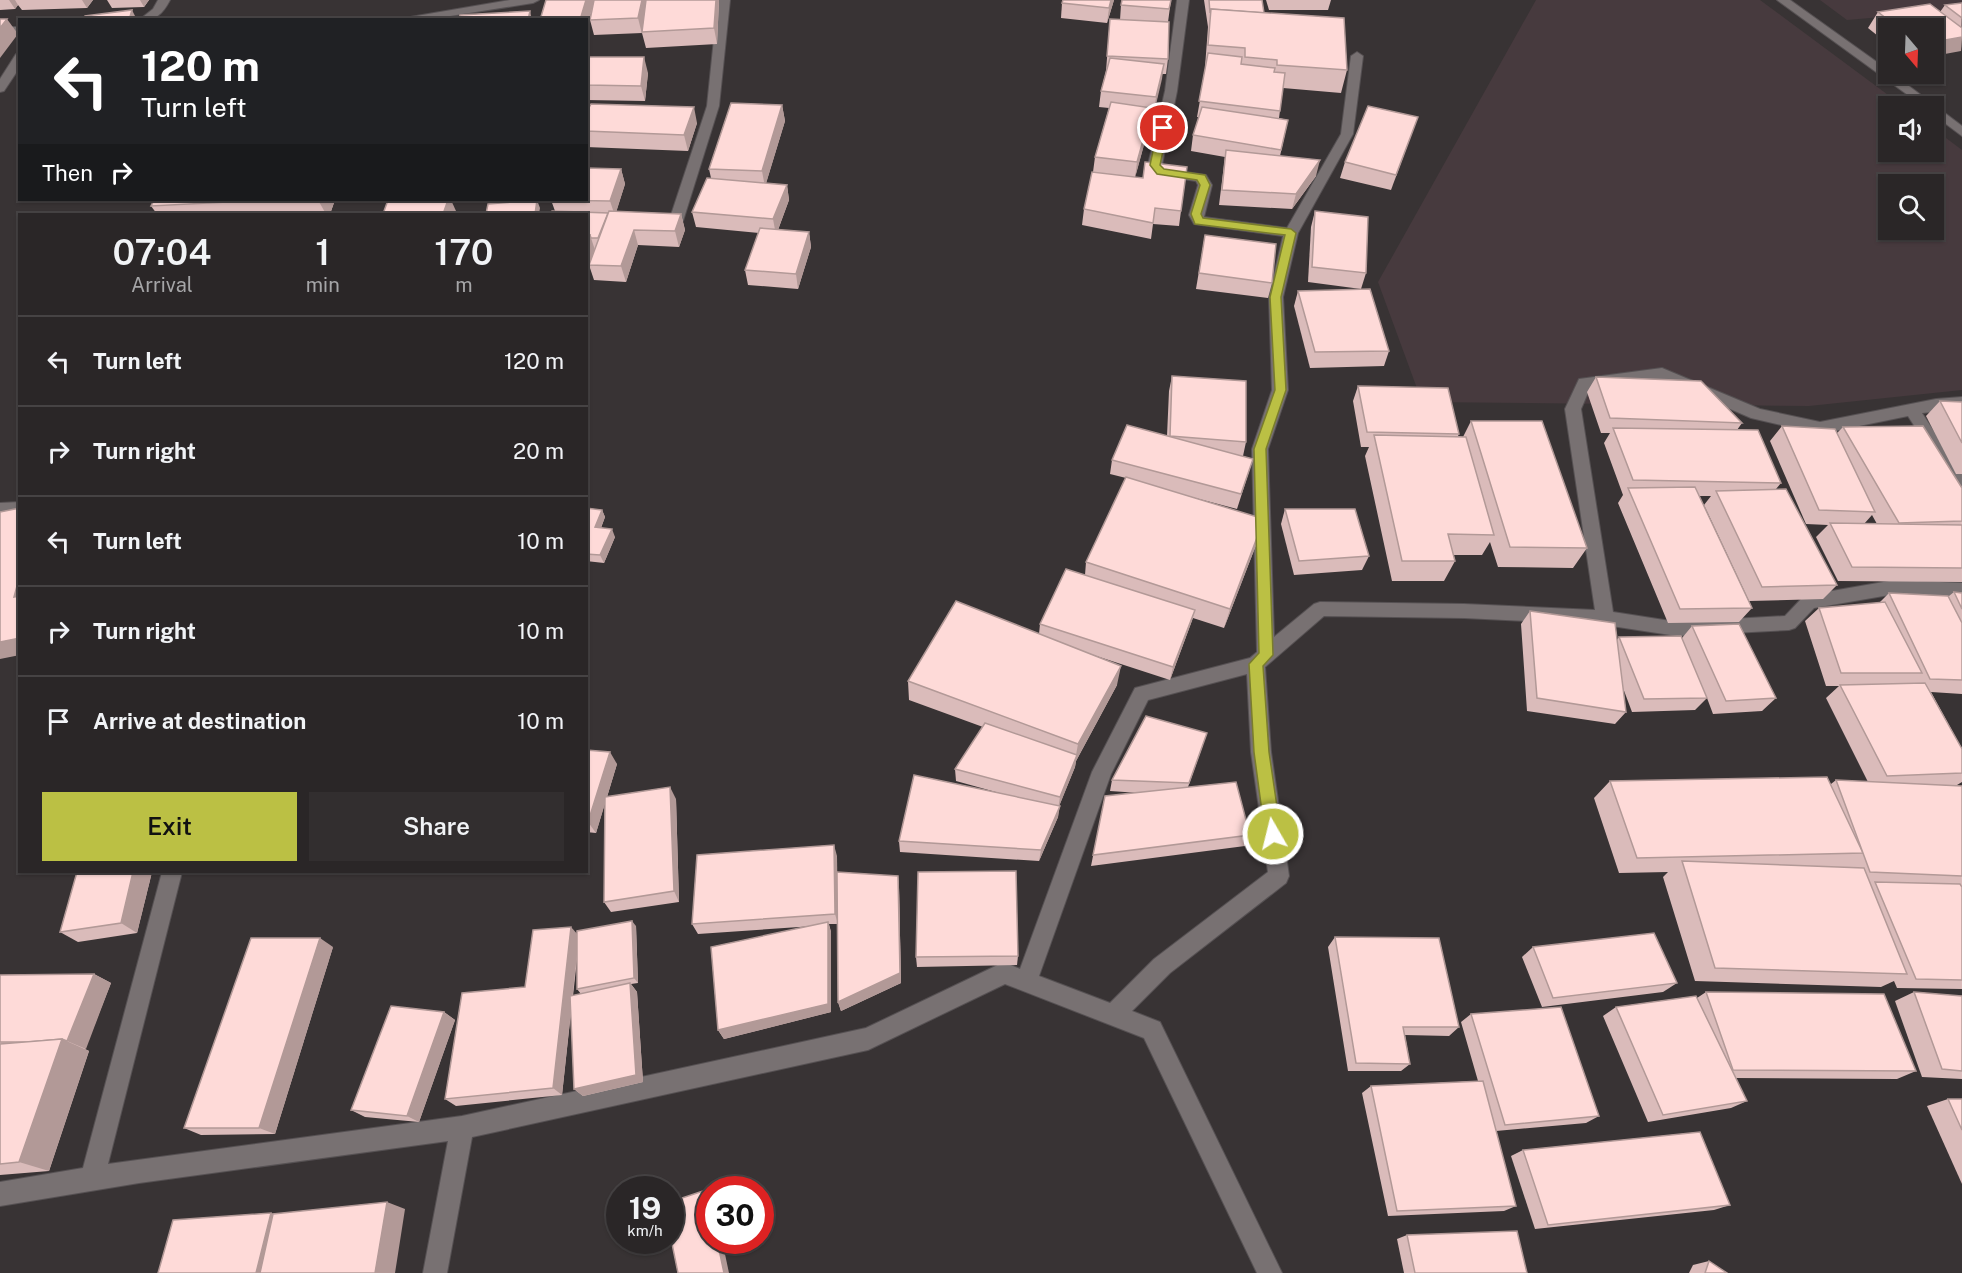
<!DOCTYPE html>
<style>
body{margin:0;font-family:"Public Sans",sans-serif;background:#322e2f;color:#f1f3f6;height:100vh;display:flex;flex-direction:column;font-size:22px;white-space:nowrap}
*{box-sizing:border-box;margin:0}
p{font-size:20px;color:#a5a5a7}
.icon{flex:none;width:33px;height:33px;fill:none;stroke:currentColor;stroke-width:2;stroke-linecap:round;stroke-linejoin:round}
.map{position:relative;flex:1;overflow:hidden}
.panel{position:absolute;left:18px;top:213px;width:570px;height:660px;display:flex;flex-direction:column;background:#2a2627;border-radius:0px;box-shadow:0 2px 4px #0004,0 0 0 2px #464344}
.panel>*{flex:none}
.hud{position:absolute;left:18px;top:18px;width:570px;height:183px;border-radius:0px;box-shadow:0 2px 4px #0004,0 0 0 2px #464344;background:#202124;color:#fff;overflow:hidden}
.needle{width:39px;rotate:161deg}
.tools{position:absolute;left:1878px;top:18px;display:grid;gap:12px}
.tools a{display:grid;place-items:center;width:66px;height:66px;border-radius:0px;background:#2a2627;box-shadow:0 2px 4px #0004,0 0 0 2px #464344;font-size:30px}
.speed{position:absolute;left:606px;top:1176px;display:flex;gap:12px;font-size:30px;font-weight:700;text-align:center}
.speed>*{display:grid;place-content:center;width:78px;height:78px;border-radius:50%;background:#2a2627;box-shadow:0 2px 4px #0004,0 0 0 2px #464344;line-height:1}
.speed small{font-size:15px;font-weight:400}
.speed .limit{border:9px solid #d22;background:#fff;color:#111}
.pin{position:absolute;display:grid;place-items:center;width:51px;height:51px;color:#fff;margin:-26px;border:3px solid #fff;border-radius:50%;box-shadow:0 2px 6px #0007}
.me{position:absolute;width:66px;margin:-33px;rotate:352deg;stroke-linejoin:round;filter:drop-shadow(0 0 4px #0008)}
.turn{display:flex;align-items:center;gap:21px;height:126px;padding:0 24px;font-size:27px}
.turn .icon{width:78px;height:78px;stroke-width:2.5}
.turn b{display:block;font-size:42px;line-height:51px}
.then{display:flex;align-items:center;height:57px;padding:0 24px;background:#0003;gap:12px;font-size:22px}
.eta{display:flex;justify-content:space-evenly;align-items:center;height:102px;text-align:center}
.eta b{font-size:36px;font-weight:600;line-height:42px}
.action{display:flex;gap:12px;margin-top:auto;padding:12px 24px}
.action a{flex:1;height:69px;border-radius:0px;background:#bbc044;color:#111;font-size:24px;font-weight:600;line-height:69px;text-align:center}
.action a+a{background:#322e2f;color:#f1f3f6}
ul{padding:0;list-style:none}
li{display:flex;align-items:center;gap:18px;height:90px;padding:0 24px;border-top:2px solid #464344}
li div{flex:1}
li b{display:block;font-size:22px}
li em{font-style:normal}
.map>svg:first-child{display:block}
</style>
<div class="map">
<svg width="1962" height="1273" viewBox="0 0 1962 1273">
<rect width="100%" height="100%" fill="#383334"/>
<g fill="#473a3e" fill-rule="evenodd">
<path d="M1536,0H1760L1903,106H1888V152H1934V129L1962,150V390L1809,406L1422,402L1378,282ZM1888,184H1934V230H1888Z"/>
<path d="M1820,0H1962V10L1847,20Z"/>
</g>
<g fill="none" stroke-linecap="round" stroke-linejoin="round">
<g stroke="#565153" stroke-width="2">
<g id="street">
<path d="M158,0H170C162,15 156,20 139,20L153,9Z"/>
<path d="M510,0H539L533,3L425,20H393Z"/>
<path d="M718,0H730L719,106L683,221L676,225L669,221L707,106Z"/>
<path d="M1177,0H1189L1177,91L1162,165L1165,169L1206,175L1212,185L1204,217L1287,228L1341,134L1351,56L1357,52L1363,56L1353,134L1298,233L1283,297L1288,390L1268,449L1274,637L1314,604L1320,602L1464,604L1595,610L1565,409L1579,379L1662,368L1760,409L1820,422L1936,399L1962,397V409L1922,413L1962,474V493L1956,491L1908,416L1820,434L1751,418L1661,379L1590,388L1581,409L1613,612L1677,622L1785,616L1803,597L1809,595L1895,580L1962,583V597L1895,594L1814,608L1795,628L1789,630L1677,636L1605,625L1464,618L1324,616L1265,667L1271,752L1289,876L1286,883L1170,973L1132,1011L1160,1022L1282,1273H1257L1144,1038L1005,984L868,1050L472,1137L447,1273H423L448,1141L139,1183L0,1206V1182L83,1168L162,872H182L108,1164L462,1116L866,1028L1004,962L1020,969L1092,772L1135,688L1250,658L1257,652L1252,449L1272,390L1269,297L1283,236L1194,224L1189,215L1198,185L1196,181L1156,175L1148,165L1165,91ZM1247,674L1251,752L1268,872L1154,959L1110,1003L1039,976L1111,774L1148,700Z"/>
<path d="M1777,0H1790L1888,70V74H1893L1962,126V136L1934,115V106H1923Z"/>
<path d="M0,27H20V34L0,35Z"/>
<path d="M16,54H20V67L4,91L0,92V79Z"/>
<path d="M20,502V514L0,515V503Z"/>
</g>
</g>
<use href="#street" fill="#787172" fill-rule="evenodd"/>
</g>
<g fill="#dabbba" fill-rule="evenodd">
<path d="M0,0H93L87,8L22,10L18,5L15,9L0,10Z"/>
<path d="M107,0H149L144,7L112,8Z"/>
<path d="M594,0H719L717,44L646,48L642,33L594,35L590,20L592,10L586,29V20Z"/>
<path d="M1114,0L1107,23L1061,18L1062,3Z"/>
<path d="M1171,0L1168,22V59L1166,74H1162L1154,113H1151L1150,123L1135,177L1181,211L1179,226L1153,224L1151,239L1082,225L1084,209L1093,172L1095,157L1109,108L1099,107L1101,91L1106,71L1110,19L1120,20L1121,5Z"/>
<path d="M1204,0H1262L1264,13L1347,70L1341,93L1283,88L1279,118L1288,120L1280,156L1316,176L1292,209L1219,205L1225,157L1191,151L1193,135L1199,117H1197L1206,67H1205L1208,27Z"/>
<path d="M1266,0H1331L1328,10H1269Z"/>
<path d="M1962,3L1961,51L1934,28H1888V44L1868,28L1878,12H1940L1945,5Z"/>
<path d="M586,57L648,73L645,101L586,100Z"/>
<path d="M782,105L785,121L766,183L787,185L789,200L778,230L809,232L811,247L798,289L748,285L745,270L759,233L696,227L692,212L711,178L709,169Z"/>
<path d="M586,113L697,123L688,151L586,147Z"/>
<path d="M1412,133L1391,190L1340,178L1345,162Z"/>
<path d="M621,169L625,184L616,212L681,214L685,230L679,247L638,245L626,282L594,280L589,265L587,272L586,214L555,211L551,200Z"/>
<path d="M154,200H335L330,214H157L151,206Z"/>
<path d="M491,200H537L492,202Z"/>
<path d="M1315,211L1366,273L1361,289L1308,282L1311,227Z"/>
<path d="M1205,235L1272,283L1268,298L1196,289Z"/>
<path d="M1298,291L1389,351L1384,366L1310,368L1294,306Z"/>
<path d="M1172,376L1246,442L1243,456L1253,459L1237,509L1184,495L1258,540L1224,628L1193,618L1170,680L1084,652L1117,685L1076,761L1075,767L1059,806L1058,817L1039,861L900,852L899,841L1003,794L956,781L955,769L983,727L909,700L908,681L1039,634L1040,624L1085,575L1086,562L1126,478L1110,474L1112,460L1167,436L1169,391Z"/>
<path d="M1596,377L1742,423L1737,430L1781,483L1776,489L1837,585L1823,599L1749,601L1704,505L1711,496H1699L1752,608L1739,622L1668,623L1618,503L1623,495L1604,443L1610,433H1601L1587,392Z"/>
<path d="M1358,386L1459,434L1458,436L1463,437L1471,421L1587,548L1573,568L1498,567L1490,542L1482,555H1453L1455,561L1444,581H1392L1365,456L1369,447H1361L1353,401Z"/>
<path d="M1940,401L1962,402V474H1956L1926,416Z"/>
<path d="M1782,426L1837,433L1843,427L1962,488V582L1838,581L1816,537L1828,525L1806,524L1770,441ZM1872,515L1877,524H1864Z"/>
<path d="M586,508L602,510L605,517L601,528L615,537L604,563L586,561Z"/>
<path d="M1285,509L1369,556L1362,570L1294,575L1281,524Z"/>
<path d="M1954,592L1962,593V694L1931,692L1962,749V782L1957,785H1936L1962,786V989L1897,988L1894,981L1881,987L1695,981L1663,877L1668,872L1619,873L1594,798L1610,781L1831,784L1836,780L1868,782L1826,698L1839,686H1826L1805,621L1819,608L1879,603L1889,593L1949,596Z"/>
<path d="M1530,611L1617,640L1619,637L1682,638L1692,626L1776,698L1762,711L1713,714L1707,698L1695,710L1632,712L1623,688L1626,712L1615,724L1527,711L1521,624Z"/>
<path d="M1203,745L1188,787L1250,835L1245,846L1091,866L1105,796L1139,793L1110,791L1112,780Z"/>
<path d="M586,750L617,764L607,797L676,799L679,902L611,912L604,902L605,803L596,833L586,832Z"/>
<path d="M837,856V872L898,876L899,887L901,983L841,1011L838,1002L837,924H829L831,932V1012L724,1039L718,1030L814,926L698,934L692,924Z"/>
<path d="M77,872H152L137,933L78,942L60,932Z"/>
<path d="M636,926L638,983L631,984L637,992L643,1082L583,1096L574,1089L571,1012L562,1095L456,1106L445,1099L525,987L577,934ZM577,959V989L581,994L573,996Z"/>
<path d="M1335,937L1459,1027L1449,1036L1405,1035L1410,1064L1401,1071H1348L1328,947Z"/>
<path d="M333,947L275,1134L201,1135L184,1128Z"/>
<path d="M1533,947L1677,983L1663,992L1542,1007L1522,957Z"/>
<path d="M1018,956L1017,965L917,967L916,957Z"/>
<path d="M94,974L111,983L85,1049L89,1051L49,1171L0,1175V975Z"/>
<path d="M1706,992L1916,1071L1897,1079L1735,1078L1747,1101L1731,1108L1648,1122L1603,1016L1616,1007L1697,998Z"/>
<path d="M1914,992L1962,996V1079L1922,1077L1895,1001Z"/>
<path d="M444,1012L455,1020L419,1122L365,1117L351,1110Z"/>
<path d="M1471,1014L1599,1116L1586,1123L1496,1131L1516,1206L1504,1211L1388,1216L1362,1093L1371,1086L1478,1081L1461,1022Z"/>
<path d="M1948,1099H1962V1184L1927,1106Z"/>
<path d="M1523,1150L1730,1205L1714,1210L1535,1229L1511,1156Z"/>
<path d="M1407,1235L1527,1273H1404L1397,1239Z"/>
<path d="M1709,1261L1727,1273H1689L1693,1265Z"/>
</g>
<g fill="#b29997">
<path d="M9,0H15L18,5L15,9Z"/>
<path d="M82,0H93L87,8Z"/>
<path d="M140,0H149L144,7Z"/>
<path d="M586,0H594V2L586,29V20H580Z"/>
<path d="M642,0H646L648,7L642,34L638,18Z"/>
<path d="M716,0H719V1L717,44L714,28Z"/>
<path d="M1111,0H1114L1107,23L1109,8Z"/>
<path d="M132,10L137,20H129Z"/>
<path d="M530,11L532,20H528Z"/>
<path d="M7,19L18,34L0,58V28Z"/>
<path d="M1962,37L1961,51L1934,56V42Z"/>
<path d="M644,57L648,73L645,101L641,86Z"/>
<path d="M1164,64L1162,79L1154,113L1156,97Z"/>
<path d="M782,105L785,121L765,187L762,171Z"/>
<path d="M694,107L697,123L688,151L684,135Z"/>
<path d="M1152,108L1150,123L1135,178L1137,162Z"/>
<path d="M1320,160L1316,176L1292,209L1296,194Z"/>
<path d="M621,169L625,184L615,216L610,201Z"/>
<path d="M787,185L789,200L776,235L773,219Z"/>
<path d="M318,200H335L330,214H326Z"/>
<path d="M448,200H451L456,211L455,214H443Z"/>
<path d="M537,200L540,208L539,214H535Z"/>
<path d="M681,214L685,230L679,247L675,231Z"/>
<path d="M634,230L638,245L626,282L621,266Z"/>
<path d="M809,232L811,247L798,289L796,274Z"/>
<path d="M590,235L595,250L587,272L586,243Z"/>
<path d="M602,510L605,517L598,535L595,527Z"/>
<path d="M1264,519L1258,540L1224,628L1230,609Z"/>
<path d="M612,529L615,537L604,563L600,555Z"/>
<path d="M20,575V602L14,597Z"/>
<path d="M1195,610L1191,623L1170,680L1173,667Z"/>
<path d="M20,638V655L0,659V642Z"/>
<path d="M1121,666L1117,685L1076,761L1075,767L1058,809L1060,797L1076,755L1078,744Z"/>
<path d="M610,752L617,764L596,833L588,822Z"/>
<path d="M670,787L676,799L679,902L674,891Z"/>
<path d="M1060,806L1058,817L1039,861L1041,850Z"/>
<path d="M834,845L837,856L838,924L835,914Z"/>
<path d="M133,872H152L137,933L121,923Z"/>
<path d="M898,876L899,887L901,983L841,1011L838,1002Z"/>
<path d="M632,921L636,926L638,983L634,978Z"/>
<path d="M828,922L831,932V1012L724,1039L718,1030Z"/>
<path d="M571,927L579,936L562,1095L553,1088Z"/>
<path d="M320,938L333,947L275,1134L259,1128Z"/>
<path d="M94,974L111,983L86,1049L67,1041Z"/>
<path d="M630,983L637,992L643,1082L583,1096L574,1089Z"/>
<path d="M444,1012L455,1020L419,1122L407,1116Z"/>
<path d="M62,1039L89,1051L49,1171L19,1162Z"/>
<path d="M706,1190L710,1192V1204Z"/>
<path d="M387,1202L405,1209L395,1273H375Z"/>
<path d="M271,1213L287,1217L274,1273H256Z"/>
<path d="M717,1240H722L729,1273H724Z"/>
</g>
<g fill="#fedad8" stroke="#b29997" stroke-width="1.5">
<path d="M546,0H586L580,20H540Z"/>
<path d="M594,0H642L638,18L590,20Z"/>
<path d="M646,0H716L714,28L642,32Z"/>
<path d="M1063,0H1111L1109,8L1062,3Z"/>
<path d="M1122,0H1171L1169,9L1121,5Z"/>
<path d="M1209,0H1262L1264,13L1211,9L1210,13Z"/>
<path d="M1962,3V18L1945,5Z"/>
<path d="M1930,4L1962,28V37L1934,42V28H1899L1878,12Z"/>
<path d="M1211,9L1344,18L1347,70L1277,65V60L1245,57V48L1208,45Z"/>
<path d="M132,10L129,20H84L85,16Z"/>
<path d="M530,11L528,20H459L460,15Z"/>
<path d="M0,19H7L0,28Z"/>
<path d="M1110,19L1169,22L1168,59L1107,56Z"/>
<path d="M1208,53L1242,57L1241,64L1275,68L1274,72L1285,73L1280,111L1199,101Z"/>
<path d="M586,57H644L641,86L586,85Z"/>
<path d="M1110,58L1164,64L1156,97L1101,91Z"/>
<path d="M1111,102L1152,108L1137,162L1095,157Z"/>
<path d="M731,103L782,105L762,171L709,169Z"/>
<path d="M591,104L694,107L684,135L586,131V113Z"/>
<path d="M1368,106L1418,117L1396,175L1345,162Z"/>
<path d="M1202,107L1288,120L1281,150L1193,135Z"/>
<path d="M1226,150L1320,160L1296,194L1222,190Z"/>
<path d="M1145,162L1187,167L1181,211L1155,208L1153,223L1084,209L1092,172L1143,178Z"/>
<path d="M586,168L621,169L610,201L551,200H586Z"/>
<path d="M707,178L787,185L773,219L692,212Z"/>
<path d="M154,200H265L151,206Z"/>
<path d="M388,200H448L443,214H383Z"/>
<path d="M537,200L535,214H486L488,204Z"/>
<path d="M552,211L608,213L598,238H591L590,235H586V214H550Z"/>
<path d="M609,211L681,214L675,231L634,230L621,266L589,265Z"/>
<path d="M1315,211L1368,217L1366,273L1312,267Z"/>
<path d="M760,228L809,232L796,274L745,270Z"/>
<path d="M586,235H590L586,243Z"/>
<path d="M1205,235L1276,244L1272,283L1199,273Z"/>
<path d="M1370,289L1389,351L1315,352L1298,291Z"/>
<path d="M1172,376L1246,381V442L1170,436Z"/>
<path d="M1596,377L1701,381L1742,423L1610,418Z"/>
<path d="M1358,386L1448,388L1459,434L1367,432Z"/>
<path d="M1940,401L1962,402V443Z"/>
<path d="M1471,421H1542L1587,548L1510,547Z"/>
<path d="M1127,425L1253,459L1241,494L1112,460Z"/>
<path d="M1782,426L1835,429L1875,512L1819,510Z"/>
<path d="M1923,426L1962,488V521L1899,523L1843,427Z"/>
<path d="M1613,428L1758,430L1781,483L1633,480Z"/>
<path d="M1374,435L1466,437L1494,535L1448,534L1455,561H1402Z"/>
<path d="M1126,477L1264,519L1230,609L1086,562Z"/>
<path d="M1695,487L1752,608L1680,609L1628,488Z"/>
<path d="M1786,489L1837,585L1762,587L1716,491Z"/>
<path d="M20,508V575L14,597L20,596V638L0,642V512Z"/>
<path d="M586,508L602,510L595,527L612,529L600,555L586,554Z"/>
<path d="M1285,509H1355L1369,556L1299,561Z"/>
<path d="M1830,523L1962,525V568L1852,567Z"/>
<path d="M1066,569L1195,610L1173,667L1040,624Z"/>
<path d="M1954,592L1962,593V609Z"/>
<path d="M1889,593L1948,596L1962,623V680L1930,679Z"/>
<path d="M956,601L1121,666L1078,744L908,681Z"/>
<path d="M1885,602L1922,673H1841L1819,608Z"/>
<path d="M1530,611L1615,623L1626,712L1537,698Z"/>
<path d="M1739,624L1776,698L1726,701L1692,626Z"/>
<path d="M1681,636L1707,698L1644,699L1619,637Z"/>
<path d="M1925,683L1962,749V773L1887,776L1840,685Z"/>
<path d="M1146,716L1207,733L1189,783L1112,780Z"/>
<path d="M985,723L1077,755L1060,797L955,769Z"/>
<path d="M586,750L610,752L588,822L586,821Z"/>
<path d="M914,775L1060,806L1041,850L899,841Z"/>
<path d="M1827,777L1863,853L1637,858L1610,781Z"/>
<path d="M1836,780L1962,786V876L1870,872Z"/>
<path d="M1236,782L1250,835L1093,855L1105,796Z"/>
<path d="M670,787L674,891L604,902L605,797Z"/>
<path d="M834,845L835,914L692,924L697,855Z"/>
<path d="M1682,861L1864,868L1907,974L1715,968Z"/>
<path d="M1016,871L1018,956L916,957L918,872Z"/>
<path d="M77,872H133L121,923L60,932Z"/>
<path d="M837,872L898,876L900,973L838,1002Z"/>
<path d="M1875,882L1960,884L1962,887V980L1916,979Z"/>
<path d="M632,921L634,978L577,989V931Z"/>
<path d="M828,922V1004L718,1030L711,947Z"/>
<path d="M571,927L553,1088L445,1099L462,993L525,987L533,930Z"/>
<path d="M1654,933L1677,983L1553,998L1533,947Z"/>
<path d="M1335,937L1439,938L1459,1027H1403L1410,1064L1356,1063Z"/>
<path d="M251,938H320L259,1128H184Z"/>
<path d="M94,974L67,1041L62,1039L28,1042H0V975Z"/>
<path d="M630,983L636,1075L574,1089L570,996Z"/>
<path d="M1706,992L1884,994L1916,1071L1733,1070Z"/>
<path d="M1914,992L1962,996V1071L1942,1069Z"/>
<path d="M1696,996L1747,1101L1663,1115L1616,1007Z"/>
<path d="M391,1006L444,1012L407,1116L351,1110Z"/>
<path d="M1561,1007L1599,1116L1505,1125L1471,1014Z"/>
<path d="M62,1039L19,1162L0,1164V1044Z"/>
<path d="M1483,1081L1516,1206L1397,1211L1371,1086Z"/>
<path d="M1948,1099H1962V1130Z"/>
<path d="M1700,1132L1730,1205L1548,1225L1523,1150Z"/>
<path d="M706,1190L710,1204V1240H717L724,1273H678L670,1234V1202Z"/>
<path d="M387,1202L375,1273H260L273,1214Z"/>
<path d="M271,1213L256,1273H158L173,1220Z"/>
<path d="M1517,1231L1527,1273H1415L1407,1235Z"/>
<path d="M1709,1261L1727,1273H1705Z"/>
</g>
<path fill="#bbc044" stroke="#7a7d2c" stroke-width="1.5" d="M1163,125L1168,128L1160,165L1164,169L1205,175L1210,185L1201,214L1203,218L1291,229L1296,233L1281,297L1286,390L1266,449L1273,655L1263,666L1269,752L1281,834L1278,839L1273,841L1268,839L1265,834L1254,752L1249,664L1259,653L1254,449L1275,390L1270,297L1285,235L1195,224L1191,214L1200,185L1197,180L1157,174L1150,165L1158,128Z"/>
</svg>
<div class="tools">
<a><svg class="needle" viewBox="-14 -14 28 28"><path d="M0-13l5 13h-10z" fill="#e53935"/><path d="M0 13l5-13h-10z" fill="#a5a5a7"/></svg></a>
<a><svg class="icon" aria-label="sound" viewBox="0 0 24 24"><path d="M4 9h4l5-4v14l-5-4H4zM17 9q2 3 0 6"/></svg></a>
<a><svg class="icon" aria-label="search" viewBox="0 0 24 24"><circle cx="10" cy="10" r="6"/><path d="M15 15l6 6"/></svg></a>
</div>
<div class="speed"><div>19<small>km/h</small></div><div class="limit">30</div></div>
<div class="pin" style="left:1163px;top:128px;background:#d93025"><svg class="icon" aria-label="arrive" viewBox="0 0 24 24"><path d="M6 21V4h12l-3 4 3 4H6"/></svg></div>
<svg class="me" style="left:1273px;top:834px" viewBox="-20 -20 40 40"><circle r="17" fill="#bbc044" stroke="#fff" stroke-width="3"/><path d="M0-11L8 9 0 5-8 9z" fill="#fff"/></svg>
<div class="hud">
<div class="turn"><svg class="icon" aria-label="left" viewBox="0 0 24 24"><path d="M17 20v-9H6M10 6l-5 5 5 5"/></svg><div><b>120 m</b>Turn left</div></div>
<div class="then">Then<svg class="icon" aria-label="right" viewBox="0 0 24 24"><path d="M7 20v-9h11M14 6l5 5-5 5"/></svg></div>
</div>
<section class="panel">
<div class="eta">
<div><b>07:04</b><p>Arrival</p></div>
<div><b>1</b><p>min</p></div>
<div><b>170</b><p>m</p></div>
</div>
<ul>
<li><svg class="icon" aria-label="left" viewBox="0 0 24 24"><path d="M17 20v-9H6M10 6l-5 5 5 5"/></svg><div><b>Turn left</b></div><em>120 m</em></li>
<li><svg class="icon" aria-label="right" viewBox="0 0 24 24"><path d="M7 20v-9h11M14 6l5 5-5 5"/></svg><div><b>Turn right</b></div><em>20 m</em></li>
<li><svg class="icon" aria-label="left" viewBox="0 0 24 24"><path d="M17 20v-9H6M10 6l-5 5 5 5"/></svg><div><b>Turn left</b></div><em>10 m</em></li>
<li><svg class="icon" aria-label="right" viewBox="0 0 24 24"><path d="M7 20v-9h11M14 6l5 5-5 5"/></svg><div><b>Turn right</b></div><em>10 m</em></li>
<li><svg class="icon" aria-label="arrive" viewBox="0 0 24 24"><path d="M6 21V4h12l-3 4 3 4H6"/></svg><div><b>Arrive at destination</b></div><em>10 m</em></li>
</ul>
<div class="action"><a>Exit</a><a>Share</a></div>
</section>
</div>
